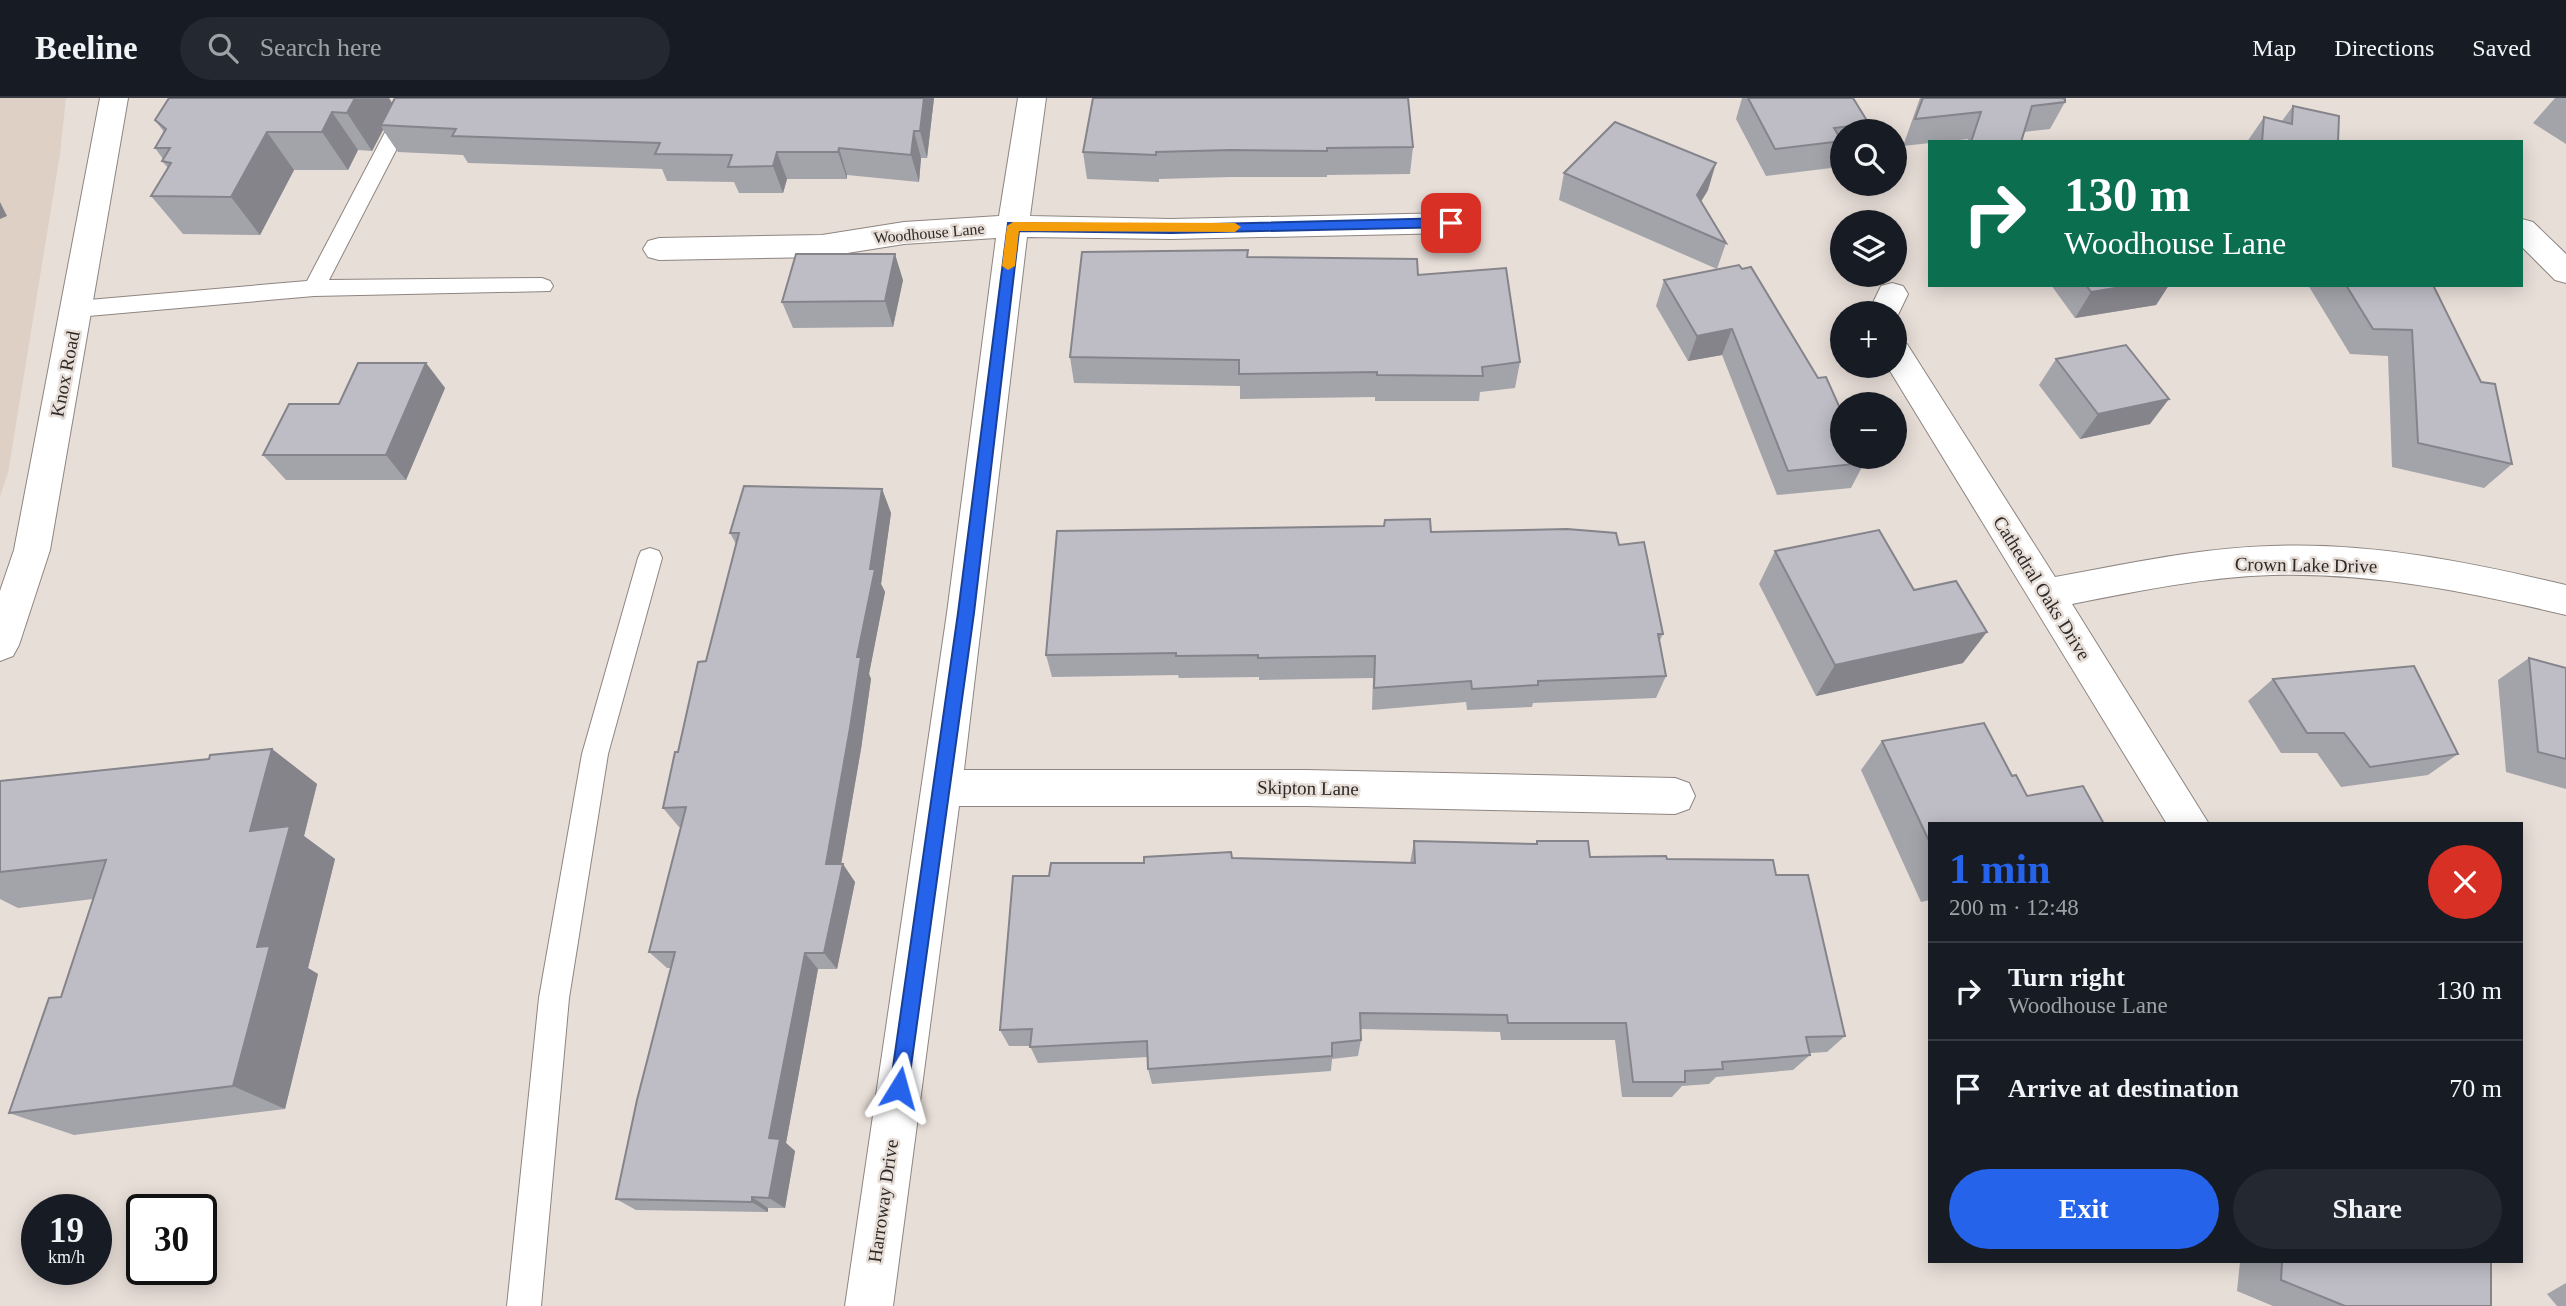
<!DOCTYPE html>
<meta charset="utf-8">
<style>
body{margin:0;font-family:Georgia,serif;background:#242831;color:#f1f3f6;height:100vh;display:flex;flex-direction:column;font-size:26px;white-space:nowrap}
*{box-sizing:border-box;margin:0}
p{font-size:23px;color:#9ea1a6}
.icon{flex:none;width:38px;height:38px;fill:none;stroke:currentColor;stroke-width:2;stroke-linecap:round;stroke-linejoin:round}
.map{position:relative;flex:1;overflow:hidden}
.sheet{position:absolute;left:1928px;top:724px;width:595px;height:441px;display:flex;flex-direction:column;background:#171b24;border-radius:0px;box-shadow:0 4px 18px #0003}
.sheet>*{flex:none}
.hud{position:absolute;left:1928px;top:42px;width:595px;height:147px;border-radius:0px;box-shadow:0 4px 18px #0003;background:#0b6e4f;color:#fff;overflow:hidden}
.fabs{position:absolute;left:1830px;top:21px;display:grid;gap:14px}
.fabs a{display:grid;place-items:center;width:77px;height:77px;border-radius:50%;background:#171b24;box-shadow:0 4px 18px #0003;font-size:35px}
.speed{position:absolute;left:21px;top:1096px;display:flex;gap:14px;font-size:35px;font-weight:700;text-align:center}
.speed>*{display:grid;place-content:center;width:91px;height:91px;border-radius:50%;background:#171b24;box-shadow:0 4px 18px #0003;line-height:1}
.speed small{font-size:18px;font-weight:400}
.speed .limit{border:4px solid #111;border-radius:10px;background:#fff;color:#111}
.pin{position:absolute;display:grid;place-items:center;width:60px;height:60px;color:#fff;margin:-30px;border-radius:14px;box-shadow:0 4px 10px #0006}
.me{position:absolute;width:77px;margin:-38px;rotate:8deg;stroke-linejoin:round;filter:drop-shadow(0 0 5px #0008)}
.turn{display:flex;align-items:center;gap:24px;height:147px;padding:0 21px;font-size:32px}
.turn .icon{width:91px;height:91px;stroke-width:2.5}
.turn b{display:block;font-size:49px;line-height:60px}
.round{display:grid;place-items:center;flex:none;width:74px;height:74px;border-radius:37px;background:#242831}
.overview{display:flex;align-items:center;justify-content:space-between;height:119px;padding:0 21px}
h1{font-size:42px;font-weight:600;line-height:52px;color:#2563eb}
.primary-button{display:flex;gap:14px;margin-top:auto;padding:14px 21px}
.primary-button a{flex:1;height:80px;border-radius:42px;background:#2563eb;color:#fff;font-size:28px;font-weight:600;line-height:80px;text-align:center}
.primary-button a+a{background:#242831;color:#f1f3f6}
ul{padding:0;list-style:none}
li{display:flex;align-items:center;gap:21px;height:98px;padding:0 21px;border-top:2px solid #363941}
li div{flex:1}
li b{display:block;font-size:26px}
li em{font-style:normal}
header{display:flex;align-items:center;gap:42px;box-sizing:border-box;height:98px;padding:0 35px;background:#171b24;border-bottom:2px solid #363941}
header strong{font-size:33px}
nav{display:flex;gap:38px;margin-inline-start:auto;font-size:24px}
.search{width:490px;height:63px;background:#242831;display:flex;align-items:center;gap:18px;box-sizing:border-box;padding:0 24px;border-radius:38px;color:#9ea1a6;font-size:26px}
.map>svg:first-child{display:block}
</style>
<header>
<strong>Beeline</strong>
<div class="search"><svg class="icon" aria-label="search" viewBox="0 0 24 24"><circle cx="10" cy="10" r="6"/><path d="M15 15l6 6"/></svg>Search here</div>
<nav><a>Map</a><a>Directions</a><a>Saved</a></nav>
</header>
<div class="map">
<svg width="2566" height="1208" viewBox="0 0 2566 1208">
<rect width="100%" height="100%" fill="#e8ded8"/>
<path fill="#dfd0c6" d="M0,0H66L60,56L8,375L0,399Z"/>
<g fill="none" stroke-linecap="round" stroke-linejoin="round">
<g stroke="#8e8580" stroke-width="2">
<g id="lane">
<path d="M403,0H423L329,182L542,180L550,183L553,188L550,193L314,198L77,219L69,216L66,211L69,206L77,203L307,183Z"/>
<path d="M650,450L659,453L662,460L608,656L569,900L541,1208H507L539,900L582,656L638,460L641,453Z"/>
</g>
</g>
<g stroke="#8e8580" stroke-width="2">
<g id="street">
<path d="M100,0H128L50,452L19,547L13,558L0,563V493L14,452Z"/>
<path d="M1018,0H1046L1030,118L1171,121L1451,115L1462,118L1466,125L1462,132L1451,135L1171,141L1027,139L964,672H1306L1675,680L1689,685L1695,698L1689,711L1675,716L1306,708H959L893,1208H845L947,515L996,140L904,146L822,159L659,162L648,159L643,151L648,143L659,140L822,137L904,124L999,118Z"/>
<path d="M2522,121L2533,124L2566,156V185L2555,182L2522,149Z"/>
<path d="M1892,185L1903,188L1908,196L1895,223V215H1868L1881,188Z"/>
<path d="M1895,242L1907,246L2055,479C2127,466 2198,450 2271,448C2371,444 2469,464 2566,487V517C2470,494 2371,474 2272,477C2204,479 2138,493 2072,506L2209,726H2167L1887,268H1895Z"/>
</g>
</g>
<use href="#lane" fill="#fff" fill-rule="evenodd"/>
<use href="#street" fill="#fff" fill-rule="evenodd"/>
</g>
<g fill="#a3a3aa">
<path d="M389,0L392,5L395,0H934L927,60H921L919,84L847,77V81H787L783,95H739L734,84L667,83L662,71L468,65L463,57L398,54L383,32L372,53L358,52L348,72H294L260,137L183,136L151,98L168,70L162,63L163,61L155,50L164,34L155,22Z"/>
<path d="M1093,0L1413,49L1410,76L1327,77V79H1231L1159,81V84L1087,81L1083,54Z"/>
<path d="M1742,0H1853L1869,26L1866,33H1843V55L1837,56L1831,70L1766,78L1736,21Z"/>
<path d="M1920,0H2062L2065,4L2050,31L2024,34L2021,44H1967L1968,41L1942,44H1930V45L1903,48Z"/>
<path d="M2555,0H2566V46L2533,25Z"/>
<path d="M2293,8L2338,44H2247L2264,19L2282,23Z"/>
<path d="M1564,75L1708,92L1701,104L1726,145L1717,171L1559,102Z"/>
<path d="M1248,159L1418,177L1520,264L1515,290L1480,294L1479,303H1375V299L1240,301V288L1074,285L1070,259Z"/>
<path d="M1739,167L1864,365L1851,390L1777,397L1722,257L1688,263L1656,208L1664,182Z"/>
<path d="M903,182L893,229L793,230L782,204Z"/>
<path d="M2051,187H2169L2156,207L2075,220Z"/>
<path d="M2308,187H2433L2512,366L2484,390L2392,369L2388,258L2350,256Z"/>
<path d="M2056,261L2150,326L2080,341L2039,287Z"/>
<path d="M426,265L445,290L406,382H286L263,357L339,306Z"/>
<path d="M882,391L891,415L881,486L885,494L869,576L871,581L861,651L841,766L855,784L837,871H818L786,1045L795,1053L785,1110H768V1114L636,1112L616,1101L671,870H667L649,854L681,729H679L663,710L706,563L736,446L730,435Z"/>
<path d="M1431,434L1619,447L1663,536L1659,544L1666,578L1656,600L1533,605L1532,609L1467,612L1466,604L1372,612L1373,580L1259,582V579L1179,580L1178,577L1052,579L1046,557Z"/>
<path d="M1775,453L1914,492L1963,565L1816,598L1759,486Z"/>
<path d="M2529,560L2566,570V691L2506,674L2498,582Z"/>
<path d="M2273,581L2458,656L2428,677L2341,689L2317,655H2281L2248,603Z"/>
<path d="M1882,643L2012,678L1930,726V802L1921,804L1861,672Z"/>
<path d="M272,651L317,686L304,738L335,761L308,870L318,876L285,1011L74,1037L9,1015L61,899L93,801L18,810L0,801V683L209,661Z"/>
<path d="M1414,743L1536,746L1537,743L1590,759L1667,761L1776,777L1845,938L1827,954L1810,955V957L1793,972L1716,979L1709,986L1682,988L1672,999H1622L1615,942H1501L1500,934L1360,931L1361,942L1358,958L1332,961L1331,973L1152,986L1148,971V959L1038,965L1030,948H1009L1000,932L1049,778L1144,765L1232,760L1410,765Z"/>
<path d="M2240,1164H2491V1208H2273L2237,1193Z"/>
<path d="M2566,1185V1208H2557L2547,1196Z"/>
</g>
<g fill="#85848b">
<path d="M355,0H389L395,10L381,27L383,32L372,53L347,15Z"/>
<path d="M924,0H934L927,60L920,33Z"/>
<path d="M332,14L358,52L348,72L322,34Z"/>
<path d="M914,33L921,60L919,84L911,57Z"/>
<path d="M267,34L294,72L260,137L231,99Z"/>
<path d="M839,50L847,77V81L838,54Z"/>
<path d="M777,54L787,81L783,95L773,68Z"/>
<path d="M1716,65L1708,92L1688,124L1697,97Z"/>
<path d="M0,104L7,118L0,121Z"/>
<path d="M895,156L903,182L893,229L885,203Z"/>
<path d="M2133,187H2169L2156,207L2075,220L2091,194Z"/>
<path d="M1732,231L1722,257L1688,263L1697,238Z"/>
<path d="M426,265L445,290L406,382L386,357Z"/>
<path d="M2169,301L2150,326L2080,341L2098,316Z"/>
<path d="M882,391L891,415L881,486L885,494L869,576L871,581L861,651L838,784L826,766Z"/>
<path d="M1987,534L1963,565L1816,598L1835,567Z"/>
<path d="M272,651L317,686L304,738L335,761L308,870L318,876L285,1011L233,988L257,849L250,733Z"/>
<path d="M843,766L855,784L837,871L824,855Z"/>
<path d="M805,855L818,871L786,1045L795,1053L785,1110L769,1100V1040Z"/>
<path d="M752,1099L768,1110V1114L752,1104Z"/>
</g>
<g fill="#bebdc6" stroke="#85848b" stroke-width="2">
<path d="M169,0H355L347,15L332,14L322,34H267L231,99L151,98L171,65L162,63L170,50H155L166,31L155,22Z"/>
<path d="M395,0H924L920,33H914L911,57L839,50L838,54H777L773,68L728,69L732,57L655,56L660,45L452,38L456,31L381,27Z"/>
<path d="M1093,0H1408L1413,49L1327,50V53L1230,52L1156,54V57L1083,54Z"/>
<path d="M1748,0H1853L1869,26L1834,30L1842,43L1775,51Z"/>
<path d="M1923,0H2062L2065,1V4L2032,8L2021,44H1971L1981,14L1915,21Z"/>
<path d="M2293,8L2339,18L2338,44H2262L2264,19L2292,26Z"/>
<path d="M1615,24L1716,65L1697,97L1726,145L1564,75Z"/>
<path d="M1248,152L1247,159L1417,161L1418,177L1506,170L1520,264L1482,269L1483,278L1377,277V274L1239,276V262L1070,259L1082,154Z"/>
<path d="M796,156H895L885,203L782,204Z"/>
<path d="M1739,167L1742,171L1751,169L1818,280L1826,279L1843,317V359H1861L1864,365L1788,373L1732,231L1697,238L1664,182Z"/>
<path d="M2086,187H2133L2091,194Z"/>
<path d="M2346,187H2433L2481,284L2495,286L2512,366L2418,345L2412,232L2373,231Z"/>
<path d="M2126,247L2169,301L2098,316L2056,261Z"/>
<path d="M358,265H426L386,357H263L289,306H339Z"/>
<path d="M744,388L882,391L870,471H875L857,559H861L850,630L826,766H843L824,855H805L769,1040L780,1041L769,1100L752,1099V1104L616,1101L637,1002L675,854H649L686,709L663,710L675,654H678L698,564L706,563L739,435H730Z"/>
<path d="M1430,421L1431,434L1567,431L1616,435L1619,447L1644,444L1663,536H1658L1666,578L1538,583V587L1472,591L1471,583L1374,590L1375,558L1258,560V557L1176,558V555L1046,557L1057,433L1384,428L1385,422Z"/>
<path d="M1879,432L1914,492L1956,483L1987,534L1835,567L1775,453Z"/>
<path d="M2529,560L2566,570V661L2538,654Z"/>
<path d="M2414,568L2458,656L2370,669L2344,635H2307L2273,581Z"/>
<path d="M1984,625L2012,678L2016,677L2027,698L2083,688L2104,726H1930V745L1882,643Z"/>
<path d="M272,651L250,733L290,728L257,849L270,848L233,988L9,1015L49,900L61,899L106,762L0,774V683L209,661L210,657Z"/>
<path d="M1414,743L1537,746V743H1588L1590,759L1666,758L1667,761L1773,762L1776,777H1808L1845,938L1806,939L1810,957L1722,964L1723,971L1685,973V984H1633L1626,925H1508L1507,917L1360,915L1361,942L1332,945V958L1148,971L1147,943L1030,949L1032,931L1000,932L1013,778H1049L1051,765H1144V759L1231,754L1232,760L1415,765Z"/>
<path d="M2282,1164H2491V1208H2345L2281,1182Z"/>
</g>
<path fill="#2563eb" stroke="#184099" stroke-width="2" d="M1451,120L1458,125L1451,129L1171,135L1019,133L974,515L908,990L906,997L899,999L892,997L890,990L958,515L1008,125L1171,127Z"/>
<path fill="#f59e0b" d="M1013,124L1235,125L1241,129L1235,134L1019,133L1015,168L1008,172L1002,168L1007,128Z"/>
<g text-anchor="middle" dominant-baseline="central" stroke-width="5" stroke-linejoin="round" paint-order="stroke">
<g font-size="16" fill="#2e2a28" stroke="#e8ded8">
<text transform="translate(929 135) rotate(-5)">Woodhouse Lane</text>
</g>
<g font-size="19" fill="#2e2a28" stroke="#e8ded8">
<text transform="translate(65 276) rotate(-79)">Knox Road</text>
<text transform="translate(2306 467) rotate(1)">Crown Lake Drive</text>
<text transform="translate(2042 490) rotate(58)">Cathedral Oaks Drive</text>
<text transform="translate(1308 690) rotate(1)">Skipton Lane</text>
<text transform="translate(883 1103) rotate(-82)">Harroway Drive</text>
</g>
</g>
</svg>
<div class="fabs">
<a><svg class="icon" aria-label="search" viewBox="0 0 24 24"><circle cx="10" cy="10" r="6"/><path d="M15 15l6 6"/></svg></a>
<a><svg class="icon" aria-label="layers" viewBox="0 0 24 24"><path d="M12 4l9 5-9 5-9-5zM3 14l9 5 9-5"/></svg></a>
<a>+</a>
<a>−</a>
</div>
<div class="speed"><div>19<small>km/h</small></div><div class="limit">30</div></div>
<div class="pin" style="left:1451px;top:125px;background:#d93025"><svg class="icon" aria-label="arrive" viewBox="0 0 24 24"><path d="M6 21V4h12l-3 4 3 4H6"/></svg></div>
<svg class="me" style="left:899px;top:990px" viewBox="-20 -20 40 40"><path d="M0-17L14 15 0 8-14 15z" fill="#2563eb" stroke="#fff" stroke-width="4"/></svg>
<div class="hud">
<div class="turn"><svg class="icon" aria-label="right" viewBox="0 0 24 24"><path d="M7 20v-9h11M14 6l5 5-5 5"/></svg><div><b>130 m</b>Woodhouse Lane</div></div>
</div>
<section class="sheet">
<div class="overview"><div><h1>1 min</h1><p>200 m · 12:48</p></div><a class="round" style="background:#d93025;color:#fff"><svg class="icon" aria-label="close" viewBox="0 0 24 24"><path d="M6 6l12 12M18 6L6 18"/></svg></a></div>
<ul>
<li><svg class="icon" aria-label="right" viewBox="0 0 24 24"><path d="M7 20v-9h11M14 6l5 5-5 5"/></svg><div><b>Turn right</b><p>Woodhouse Lane</p></div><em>130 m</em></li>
<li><svg class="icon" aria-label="arrive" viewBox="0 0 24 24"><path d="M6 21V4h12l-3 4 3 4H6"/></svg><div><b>Arrive at destination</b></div><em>70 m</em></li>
</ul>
<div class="primary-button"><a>Exit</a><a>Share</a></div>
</section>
</div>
